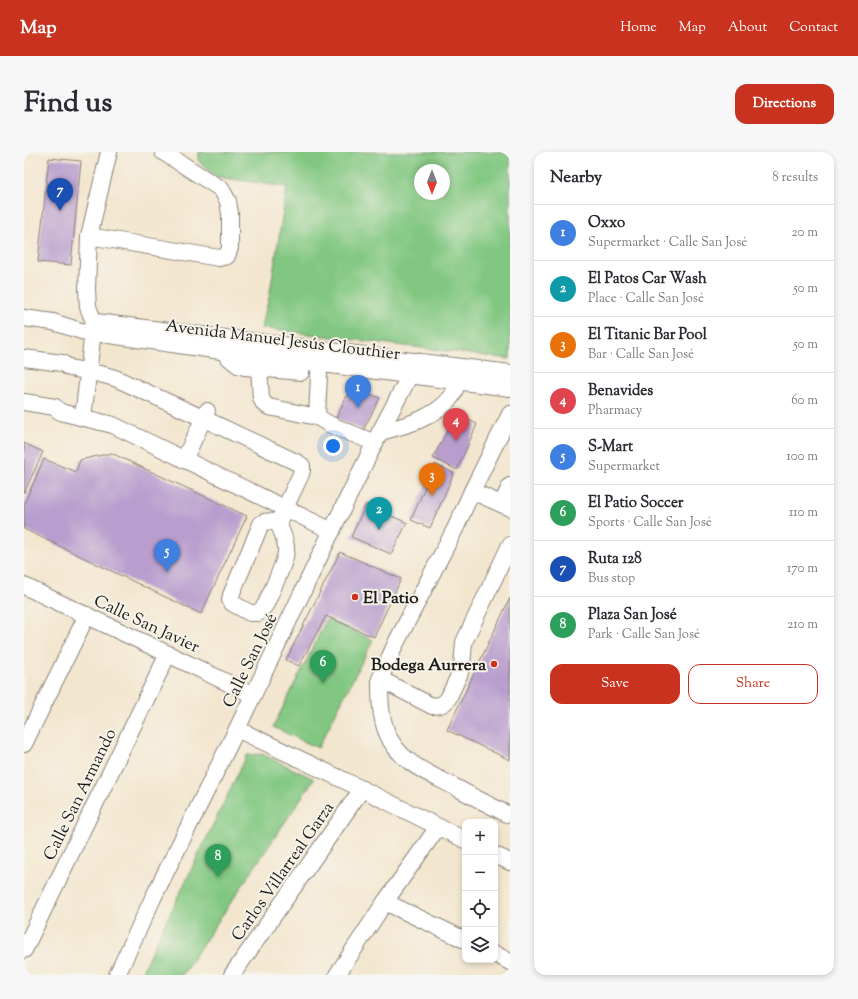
<!DOCTYPE html>
<html lang="en">
<head>
<meta charset="utf-8">
<style>
  body { margin:0; font-family:"Sorts Mill Goudy",serif; background:#f7f7f7; color:#2b2b33 }
  .controls { position:absolute; right:12px; bottom:12px; display:grid; overflow:hidden; border-radius:8px; box-shadow:0 2px 6px #0003 }
  .controls button { width:36px; height:36px; display:grid; place-items:center; padding:0; border:0; border-bottom:1px solid #e1e1e2; background:#fff; color:#2b2b33; font:20px sans-serif }
  .compass { position:absolute; left:390px; top:12px; width:36px; height:36px; border-radius:50%; background:#fff; box-shadow:0 2px 6px #0003; rotate:180deg }
  .you { position:absolute; left:309px; top:294px; width:14px; height:14px; margin:-10px; border:3px solid #fff; border-radius:50%; background:#1a73e8; box-shadow:0 0 0 6px #1a73e833 }
  .badge { display:grid; place-items:center; width:26px; height:26px; border-radius:50%; background:#c8321e; color:#fff; font-size:13px; font-weight:700 }
  .pin { position:absolute; translate:-50% -33px; filter:drop-shadow(0 1px 2px #0008) }
  .pin::after { content:''; position:absolute; top:21px; width:14px; height:12px; background:inherit; clip-path:polygon(0 0,100% 0,50% 100%) }
  .list { margin:0; padding:0; list-style:none }
  h2 { display:flex; justify-content:space-between; align-items:center; height:52px; margin:0; padding:0 16px; font-size:17px }
  h2 small { font-size:13px; font-weight:400; color:#7c7c81 }
  .list li { display:grid; grid-template-columns:26px 1fr auto; gap:12px; align-items:center; box-sizing:border-box; height:56px; padding:0 16px; border-top:1px solid #e1e1e2 }
  .list b { display:block; font-size:15px; white-space:nowrap }
  .list p { margin:0; font-size:13px; white-space:nowrap; color:#7c7c81 }
  .list em { font-size:13px; font-style:normal; color:#7c7c81 }
  .actions { display:flex; gap:8px; padding:12px 16px }
  .actions a { flex:1; padding:9px 0; border:1px solid #c8321e; border-radius:12px; text-align:center; font-size:14px; color:#c8321e }
  .actions .main { background:#c8321e; color:#fff }
  .icon { flex:none; width:22px; height:22px; fill:none; stroke:currentColor; stroke-width:2; stroke-linecap:round; stroke-linejoin:round }
  .map { position:relative; flex:none; width:486px; height:823px; overflow:hidden; border-radius:12px }
  header { display:flex; align-items:center; gap:24px; box-sizing:border-box; height:56px; padding:0 20px; background:#c8321e; color:#fff }
  header strong { font-size:19px }
  nav { display:flex; gap:22px; margin-inline-start:auto; font-size:14px }
  .intro { display:flex; align-items:center; justify-content:space-between; box-sizing:border-box; height:96px; padding:0 24px }
  h1 { margin:0; font-size:28px }
  .button { padding:10px 18px; border-radius:12px; background:#c8321e; color:#fff; font-size:14px; font-weight:700 }
  main { display:flex; gap:24px; padding:0 24px }
  aside { flex:1; background:#fff; border-radius:12px; box-shadow:0 2px 6px #0003 }
  .map>svg:first-child { display:block }
  .green { fill:#81c781; stroke:#4e724e; fill-rule:evenodd }
  .building { fill:#b89dce }
  .lines { fill:none; stroke-linecap:round; stroke-linejoin:round }
  .minor-casing { stroke:#888176; stroke-width:18 }
  .minor { stroke:#fff; stroke-width:16 }
  .poi-dot { fill:#c8321e; stroke:#f7f3e8; stroke-width:1.5 }
  .labels { text-anchor:middle; stroke-width:4; stroke-linejoin:round; paint-order:stroke }
  .street-label { font-size:17px; fill:#1c1c1c; stroke:#f7f3e8 }
  .poi-label { font-size:17px; font-weight:bold; fill:#1c1c1c; stroke:#f7f3e8; text-anchor:start }
</style>
</head>
<body>
<header>
<strong>Map</strong>
<nav><a>Home</a><a>Map</a><a>About</a><a>Contact</a></nav>
</header>
<div class="intro"><h1>Find us</h1><a class="button">Directions</a></div>
<main>
<div class="map">
<svg width="486" height="823" viewBox="0 0 486 823">
  <rect width="100%" height="100%" fill="#f7f3e8"/>
  <filter id="ink" filterUnits="userSpaceOnUse"><feTurbulence type="fractalNoise" baseFrequency=".025" numOctaves="2"/><feDisplacementMap in="SourceGraphic" scale="8" xChannelSelector="R" yChannelSelector="G"/><feConvolveMatrix kernelMatrix="1 2 1 2 8 2 1 2 1" color-interpolation-filters="sRGB"/></filter>
  <filter id="wash" filterUnits="userSpaceOnUse"><feTurbulence type="fractalNoise" baseFrequency=".012" numOctaves="4" result="noise"/><feDisplacementMap in="SourceGraphic" scale="16" xChannelSelector="R" yChannelSelector="G"/><feGaussianBlur stdDeviation="0.9" result="paint"/><feColorMatrix in="noise" values="0 0 0 0 0 0 0 0 0 0 0 0 0 0 0 0 0 1.4 0 .05"/><feComposite in="paint" operator="in"/></filter>
  <g filter="url(#wash)">
    <rect width="100%" height="100%" fill="#f3e6cf"/>
    <g class="green">
      <path d="M 175,0 L 486,0 L 486,207 L 237,176 L 245,146 L 263,35 L 193,25 L 175,10 ZM 396,18 L 420,18 L 420,42 L 396,42 Z"/>
      <path d="M 303,467 L 349,488 L 294,596 L 249,575 Z"/>
      <path d="M 238,602 L 290,627 L 158,823 L 116,823 L 223,603 Z"/>
    </g>
    <g id="blocks">
      <g class="building">
        <path d="M 25,6 L 57,9 L 47,113 L 14,110 Z"/>
        <path d="M 338,239 L 356,246 L 339,278 L 312,266 L 322,245 Z"/>
        <path d="M 432,262 L 453,272 L 433,318 L 409,306 Z"/>
        <path d="M 0,291 L 19,300 L 0,341 Z"/>
        <path d="M 87,301 L 223,364 L 177,462 L 0,377 L 0,352 L 20,307 L 52,320 L 56,308 Z"/>
        <path d="M 411,312 L 430,321 L 406,376 L 387,368 Z"/>
        <path d="M 342,352 L 383,371 L 367,402 L 327,385 Z"/>
        <path d="M 316,400 L 377,427 L 350,485 L 302,464 L 275,514 L 262,508 Z"/>
        <path d="M 486,446 L 486,608 L 423,578 Z"/>
      </g>
    </g>
  </g>
  <g filter="url(#ink)">
    <use href="#blocks" fill-opacity="0" stroke="#888176" stroke-width="1"/>
    <g class="lines">
      <g class="minor-casing">
        <g id="minor">
          <path d="M 65,84 L 195,106 L 203,104 L 206,96 L 206,62 L 204,49 L 197,37 L 139,0"/>
          <path d="M 0,166 L 29,170 L 57,179 L 204,200 L 486,236"/>
          <path d="M 72,170 L 486,221"/>
          <path d="M 205,196 L 204,205 L 214,213 L 221,215 L 277,220"/>
          <path d="M 0,206 L 38,211 L 46,216 L 76,222 L 91,226 L 172,263 L 274,311 L 278,314 L 278,318 L 277,322 L 254,371 C 257,378 261,386 262,395 C 264,407 247,439 242,452 L 238,457 L 234,461 L 226,461 L 208,451 L 206,448 L 207,443 L 237,372 C 241,368 248,370 254,371"/>
          <path d="M 235,216 L 237,246 L 240,252 L 245,255 L 293,265"/>
          <path d="M 295,222 L 293,265 L 307,273 L 351,291"/>
          <path d="M 0,250 L 31,255 L 35,259 L 40,261 L 89,273 L 308,379"/>
          <path d="M 486,262 L 448,339 L 486,356"/>
          <path d="M 59,266 L 70,170 L 64,155 L 63,137 L 65,84 L 85,0"/>
          <path d="M 356,280 C 381,274 412,266 428,244 C 431,239 432,234 434,229"/>
          <path d="M 160,308 L 183,259"/>
          <path d="M 448,339 L 432,375 L 372,491 L 356,527 L 408,554 L 416,553 L 420,551 L 424,547 L 435,523 L 438,514 L 440,490 L 486,393"/>
          <path d="M 478,352 L 486,334"/>
          <path d="M 0,434 L 144,502 L 229,543"/>
          <path d="M 356,527 C 356,545 356,564 363,581 C 374,610 406,622 431,635 C 448,644 465,653 483,662"/>
          <path d="M 213,577 L 338,637 L 441,688"/>
          <path d="M 0,592 L 63,463"/>
          <path d="M 471,703 L 486,710"/>
          <path d="M 361,750 L 441,788"/>
          <path d="M 0,798 L 144,502"/>
          <path d="M 471,802 L 486,810"/>
          <path d="M 93,823 L 129,746 L 213,577 L 312,370 L 356,280 L 386,223 L 392,209"/>
          <path d="M 208,823 L 338,637"/>
          <path d="M 313,823 L 361,750 L 414,675"/>
        </g>
      </g>
      <use href="#minor" class="minor"/>
    </g>
  </g>
  <g class="poi-dot">
    <circle cx="331" cy="445" r="4"/>
    <circle cx="470" cy="512" r="4"/>
  </g>
  <g class="labels">
    <g class="street-label">
      <text transform="translate(259 187) rotate(7)" y="6">Avenida Manuel Jesús Clouthier</text>
      <text transform="translate(123 471) rotate(25)" y="6">Calle San Javier</text>
      <text transform="translate(225 508) rotate(-64)" y="6">Calle San José</text>
      <text transform="translate(55 642) rotate(-64)" y="6">Calle San Armando</text>
      <text transform="translate(258 719) rotate(-55)" y="6">Carlos Villarreal Garza</text>
    </g>
    <g class="poi-label">
      <text x="339" y="451">El Patio</text>
      <text x="462" y="518" text-anchor="end">Bodega Aurrera</text>
    </g>
  </g>
</svg>
<div class="controls">
<button>+</button>
<button>−</button>
<button><svg class="icon" aria-label="locate" viewBox="0 0 24 24"><circle cx="12" cy="12" r="6"/><path d="M12 2v4M12 18v4M2 12h4M18 12h4"/></svg></button>
<button><svg class="icon" aria-label="layers" viewBox="0 0 24 24"><path d="M12 4l9 5-9 5-9-5zM3 14l9 5 9-5"/></svg></button>
</div>
<svg class="compass" viewBox="-18 -18 36 36"><path d="M0-13l5 13h-10z" fill="#e53935"/><path d="M0 13l5-13h-10z" fill="#7c7c81"/></svg>
<div class="you"></div>
<div class="pin badge" style="left:334px;top:256px;background:#3f7fe0">1</div>
<div class="pin badge" style="left:355px;top:378px;background:#0f9aa8">2</div>
<div class="pin badge" style="left:408px;top:344px;background:#e8710a">3</div>
<div class="pin badge" style="left:432px;top:289px;background:#e0444e">4</div>
<div class="pin badge" style="left:143px;top:420px;background:#3f7fe0">5</div>
<div class="pin badge" style="left:299px;top:531px;background:#2e9e5b">6</div>
<div class="pin badge" style="left:36px;top:59px;background:#1a4fb4">7</div>
<div class="pin badge" style="left:194px;top:725px;background:#2e9e5b">8</div>
</div>
<aside>
<h2>Nearby<small>8 results</small></h2>
<ul class="list">
<li><span class="badge" style="background:#3f7fe0">1</span><div><b>Oxxo</b><p>Supermarket · Calle San José</p></div><em>20 m</em></li>
<li><span class="badge" style="background:#0f9aa8">2</span><div><b>El Patos Car Wash</b><p>Place · Calle San José</p></div><em>50 m</em></li>
<li><span class="badge" style="background:#e8710a">3</span><div><b>El Titanic Bar Pool</b><p>Bar · Calle San José</p></div><em>50 m</em></li>
<li><span class="badge" style="background:#e0444e">4</span><div><b>Benavides</b><p>Pharmacy</p></div><em>60 m</em></li>
<li><span class="badge" style="background:#3f7fe0">5</span><div><b>S-Mart</b><p>Supermarket</p></div><em>100 m</em></li>
<li><span class="badge" style="background:#2e9e5b">6</span><div><b>El Patio Soccer</b><p>Sports · Calle San José</p></div><em>110 m</em></li>
<li><span class="badge" style="background:#1a4fb4">7</span><div><b>Ruta 128</b><p>Bus stop</p></div><em>170 m</em></li>
<li><span class="badge" style="background:#2e9e5b">8</span><div><b>Plaza San José</b><p>Park · Calle San José</p></div><em>210 m</em></li>
</ul>
<div class="actions"><a class="main">Save</a><a>Share</a></div>
</aside>
</main>
</body>
</html>
